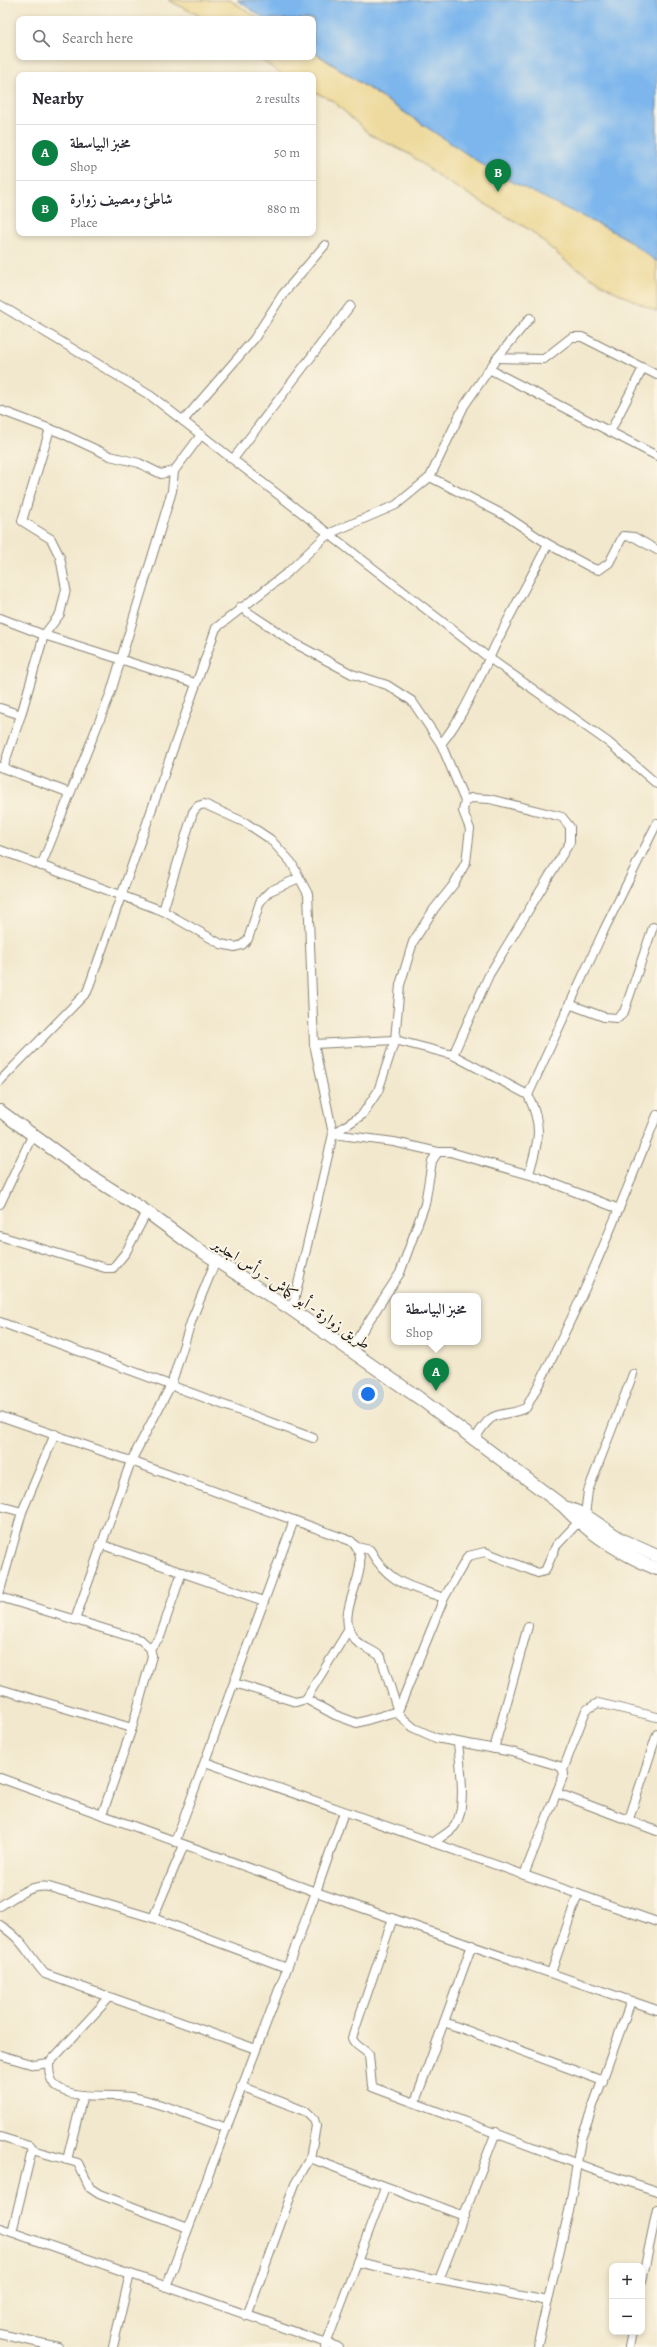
<!DOCTYPE html>
<html lang="en">
<head>
<meta charset="utf-8">
<style>
  body { margin:0; font-family:Alegreya,Amiri,serif; background:#f7f7f7; color:#2b2b33 }
  .controls { position:absolute; right:12px; bottom:12px; display:grid; overflow:hidden; border-radius:8px; box-shadow:0 2px 6px #0003 }
  .controls button { width:36px; height:36px; display:grid; place-items:center; padding:0; border:0; border-bottom:1px solid #e1e1e2; background:#fff; color:#2b2b33; font:20px sans-serif }
  .you { position:absolute; left:368px; top:1394px; width:14px; height:14px; margin:-10px; border:3px solid #fff; border-radius:50%; background:#1a73e8; box-shadow:0 0 0 6px #1a73e833 }
  .badge { display:grid; place-items:center; width:26px; height:26px; border-radius:50%; background:#0b8043; color:#fff; font-size:13px; font-weight:700 }
  .pin { position:absolute; translate:-50% -33px; filter:drop-shadow(0 1px 2px #0008) }
  .pin::after { content:''; position:absolute; top:21px; width:14px; height:12px; background:inherit; clip-path:polygon(0 0,100% 0,50% 100%) }
  .popup { position:absolute; left:391px; top:1293px; width:90px; height:52px; box-sizing:border-box; display:grid; place-content:center; border-radius:8px; background:#fff; filter:drop-shadow(0 1px 3px #0005); font-size:13px; white-space:nowrap; color:#7c7c81 }
  .popup b { font-size:15px; color:#2b2b33 }
  .popup::after { content:''; position:absolute; left:50%; top:100%; margin-left:-8px; border:8px solid transparent; border-top-color:#fff }
  .list { margin:0; padding:0; list-style:none }
  h2 { display:flex; justify-content:space-between; align-items:center; height:52px; margin:0; padding:0 16px; font-size:17px }
  h2 small { font-size:13px; font-weight:400; color:#7c7c81 }
  .list li { display:grid; grid-template-columns:26px 1fr auto; gap:12px; align-items:center; box-sizing:border-box; height:56px; padding:0 16px; border-top:1px solid #e1e1e2 }
  .list b { display:block; font-size:15px; white-space:nowrap }
  .list p { margin:0; font-size:13px; white-space:nowrap; color:#7c7c81 }
  .list em { font-size:13px; font-style:normal; color:#7c7c81 }
  .icon { flex:none; width:22px; height:22px; fill:none; stroke:currentColor; stroke-width:2; stroke-linecap:round; stroke-linejoin:round }
  .map { position:relative; flex:none; width:657px; height:2347px; overflow:hidden }
  .search { position:absolute; background:#fff; box-shadow:0 2px 6px #0003; left:16px; top:16px; width:300px; height:44px; display:flex; align-items:center; gap:10px; box-sizing:border-box; padding:0 14px; border-radius:8px; color:#7c7c81; font-size:15px }
  .panel { position:absolute; background:#fff; box-shadow:0 2px 6px #0003; left:16px; top:72px; width:300px; height:164px; border-radius:8px }
  .map>svg:first-child { display:block }
  .sand { fill:#eeda9e; stroke:#857b5d }
  .water { fill:#7bb6ed; stroke:#4c6984 }
  .lines { fill:none; stroke-linecap:round; stroke-linejoin:round }
  .street-casing { stroke:#878274; stroke-width:10 }
  .primary-casing { stroke:#878274; stroke-width:14 }
  .street { stroke:#fff; stroke-width:8 }
  .primary { stroke:#fff; stroke-width:12 }
  .labels { text-anchor:middle; stroke-width:4; stroke-linejoin:round; paint-order:stroke }
  .street-label { font-size:16px; fill:#1c1c1c; stroke:#fcf5e5 }
</style>
</head>
<body>
<div class="map">
<svg width="657" height="2347" viewBox="0 0 657 2347">
  <rect width="100%" height="100%" fill="#fcf5e5"/>
  <filter id="ink" filterUnits="userSpaceOnUse"><feTurbulence type="fractalNoise" baseFrequency=".025" numOctaves="2"/><feDisplacementMap in="SourceGraphic" scale="8" xChannelSelector="R" yChannelSelector="G"/><feConvolveMatrix kernelMatrix="1 2 1 2 8 2 1 2 1" color-interpolation-filters="sRGB"/></filter>
  <filter id="wash" filterUnits="userSpaceOnUse"><feTurbulence type="fractalNoise" baseFrequency=".012" numOctaves="4" result="noise"/><feDisplacementMap in="SourceGraphic" scale="16" xChannelSelector="R" yChannelSelector="G"/><feGaussianBlur stdDeviation="0.9" result="paint"/><feColorMatrix in="noise" values="0 0 0 0 0 0 0 0 0 0 0 0 0 0 0 0 0 1.4 0 .05"/><feComposite in="paint" operator="in"/></filter>
  <g filter="url(#wash)">
    <rect width="100%" height="100%" fill="#f2e8cd"/>
    <g class="sand">
      <path d="M 168,0 L 230,0 L 259,19 L 206,19 Z"/>
      <path d="M 313,52 L 496,173 L 620,235 L 657,260 L 657,312 L 612,290 L 568,263 L 530,230 L 444,180 L 409,154 L 369,134 L 333,101 L 313,91 L 313,75 L 283,75 L 257,57 L 313,57 Z"/>
    </g>
    <path class="water" d="M 237,0 L 657,0 L 657,262 L 624,237 L 498,175 L 313,51 L 313,19 L 265,19 Z"/>
  </g>
  <g filter="url(#ink)">
    <g class="lines">
      <g class="street-casing">
        <g id="street">
          <path d="M 0,305 L 151,396 L 489,658 L 608,742 L 657,784"/>
          <path d="M 497,358 L 544,359 L 572,337 L 582,337 L 657,375"/>
          <path d="M 489,369 L 657,456"/>
          <path d="M 0,410 L 61,433 L 110,456 L 139,463 L 161,474 L 174,471 L 201,435"/>
          <path d="M 183,421 L 254,339 L 283,294 L 325,245"/>
          <path d="M 610,432 L 643,368"/>
          <path d="M 234,458 L 350,306"/>
          <path d="M 430,477 L 506,516 L 548,544 L 592,568 L 599,570 L 609,563 L 623,536 L 634,537 L 657,550"/>
          <path d="M 240,607 L 296,644 L 352,674 L 387,685 L 412,701 L 441,744 L 465,801 L 463,811 L 470,829 L 466,862 L 454,884 L 434,909 L 413,942 L 400,985 L 395,1040 L 378,1091 L 362,1115 L 333,1134 L 394,1142 L 438,1152 L 450,1152 L 537,1177 L 619,1209"/>
          <path d="M 0,618 L 44,635 L 195,683"/>
          <path d="M 0,708 L 21,715 L 44,635 L 60,614 L 66,589 L 60,557 L 51,539 L 22,521 L 50,429"/>
          <path d="M 441,744 C 462,718 474,689 489,659 C 506,620 529,582 548,544"/>
          <path d="M 0,767 L 70,793"/>
          <path d="M 3,768 L 21,715"/>
          <path d="M 0,850 L 163,911 L 221,944 L 235,947 L 242,945 L 248,939 L 260,902 L 265,896 L 270,891 L 299,878"/>
          <path d="M 41,866 L 111,692 L 172,491 L 174,471"/>
          <path d="M 163,911 L 193,812 L 198,806 L 204,804 L 246,823 L 270,839 L 291,862 L 308,894 L 314,1044 L 333,1134 L 292,1310"/>
          <path d="M 569,1004 L 604,1017 L 617,1018 L 624,1012 L 653,927"/>
          <path d="M 314,1044 L 395,1040 L 453,1055 L 528,1095 L 604,930 L 657,823"/>
          <path d="M 453,1055 L 489,975 L 570,842 L 570,827 L 562,817 L 490,799 L 471,798 L 465,801"/>
          <path d="M 0,1081 L 87,992 L 216,628 L 287,573 L 328,534 L 396,505 L 430,477 L 464,406 L 497,358 L 530,318"/>
          <path d="M 528,1095 C 544,1129 538,1140 529,1174"/>
          <path d="M 0,1204 L 33,1134"/>
          <path d="M 0,1236 L 105,1268 L 113,1268 L 126,1252 L 147,1212"/>
          <path d="M 0,1322 L 313,1438"/>
          <path d="M 350,1350 L 400,1273 L 425,1204 L 432,1161 L 438,1152"/>
          <path d="M 0,1416 L 131,1461 L 351,1541 C 380,1567 329,1611 355,1640 C 363,1648 374,1650 381,1657 L 399,1715 L 414,1728 L 436,1738 L 512,1752 L 559,1766 L 563,1770 L 564,1774 L 524,1875"/>
          <path d="M 475,1439 C 495,1405 498,1420 526,1408 C 578,1314 617,1214 657,1115"/>
          <path d="M 0,1506 L 22,1512 L 55,1434"/>
          <path d="M 100,1544 L 264,1601"/>
          <path d="M 357,1547 L 370,1550 C 389,1584 409,1586 444,1598"/>
          <path d="M 0,1591 L 22,1512"/>
          <path d="M 0,1597 L 141,1640 L 150,1648 L 152,1656 L 132,1728"/>
          <path d="M 75,1620 L 131,1461 L 171,1385 L 192,1319 L 216,1260"/>
          <path d="M 150,1648 L 160,1637 L 182,1572"/>
          <path d="M 234,1683 L 296,1702 L 306,1699 L 349,1629"/>
          <path d="M 0,1689 L 132,1728 L 102,1815"/>
          <path d="M 306,1699 L 335,1715 L 357,1723 L 398,1711"/>
          <path d="M 398,1711 L 444,1598 L 468,1556 L 485,1552 L 538,1573 L 545,1571 L 556,1546 L 585,1515 L 588,1491 L 633,1374"/>
          <path d="M 494,1749 L 528,1626"/>
          <path d="M 205,1762 L 657,1922"/>
          <path d="M 563,1770 L 586,1710 L 598,1703 L 657,1717"/>
          <path d="M 0,1778 L 316,1892 L 657,2010"/>
          <path d="M 557,1793 L 657,1831"/>
          <path d="M 629,1819 L 657,1734"/>
          <path d="M 175,1842 L 294,1520"/>
          <path d="M 433,1843 C 439,1838 447,1834 453,1828 C 468,1812 460,1764 458,1743"/>
          <path d="M 0,1906 C 15,1897 31,1884 49,1887 L 153,1918 L 287,1968"/>
          <path d="M 153,1918 L 184,1845"/>
          <path d="M 393,1918 L 352,2038 C 355,2047 364,2048 369,2055 L 372,2087 L 602,2173 L 657,2191"/>
          <path d="M 0,1925 C 25,1941 27,1954 45,1974 L 256,2049"/>
          <path d="M 551,1973 L 578,1894"/>
          <path d="M 444,2022 L 603,2081"/>
          <path d="M 0,2055 L 34,2065 L 49,2063 L 109,1998"/>
          <path d="M 49,2063 C 49,2074 50,2083 60,2089 C 79,2100 114,2093 136,2098 C 167,2105 197,2118 227,2128"/>
          <path d="M 241,2086 L 307,2112 L 314,2119 L 316,2126 L 310,2158 L 295,2184 L 247,2316"/>
          <path d="M 415,2102 L 472,1945"/>
          <path d="M 0,2137 L 29,2146 L 32,2150 L 78,2163 L 90,2188 L 99,2194 L 188,2228"/>
          <path d="M 310,2158 L 464,2216"/>
          <path d="M 67,2160 L 83,2095"/>
          <path d="M 0,2228 L 338,2347"/>
          <path d="M 12,2232 L 32,2150"/>
          <path d="M 357,2262 L 439,2280 L 548,2301"/>
          <path d="M 439,2280 L 496,2132"/>
          <path d="M 642,2281 L 657,2209"/>
          <path d="M 166,2287 L 316,1892 L 344,1812"/>
          <path d="M 0,2334 L 58,2347"/>
          <path d="M 113,2347 L 130,2274"/>
          <path d="M 325,2347 L 385,2188"/>
          <path d="M 537,2347 L 569,2211 L 581,2139 L 631,2001"/>
          <path d="M 629,2347 L 632,2332"/>
        </g>
      </g>
      <g class="primary-casing">
        <g id="primary">
          <path d="M 0,1111 L 84,1172 L 147,1212 L 189,1243 L 292,1310 L 419,1398 L 563,1506 C 590,1535 621,1554 657,1569"/>
          <path d="M 568,1508 L 585,1515 L 622,1540 L 657,1556"/>
        </g>
      </g>
      <use href="#street" class="street"/>
      <use href="#primary" class="primary"/>
    </g>
  </g>
  <g class="labels">
    <g class="street-label">
      <text transform="translate(292 1293) rotate(34)" y="6">طريق زوارة - أبو كماش - رأس اجدير</text>
    </g>
  </g>
</svg>
<div class="controls">
<button>+</button>
<button>−</button>
</div>
<div class="you"></div>
<div class="pin badge" style="left:436px;top:1391px">A</div>
<div class="popup"><b>مخبز البياسطة</b>Shop</div>
<div class="pin badge" style="left:498px;top:192px">B</div>
<div class="search"><svg class="icon" aria-label="search" viewBox="0 0 24 24"><circle cx="10" cy="10" r="6"/><path d="M15 15l6 6"/></svg>Search here</div>
<section class="panel">
<h2>Nearby<small>2 results</small></h2>
<ul class="list">
<li><span class="badge">A</span><div><b>مخبز البياسطة</b><p>Shop</p></div><em>50 m</em></li>
<li><span class="badge">B</span><div><b>شاطئ ومصيف زوارة</b><p>Place</p></div><em>880 m</em></li>
</ul>
</section>
</div>
</body>
</html>
